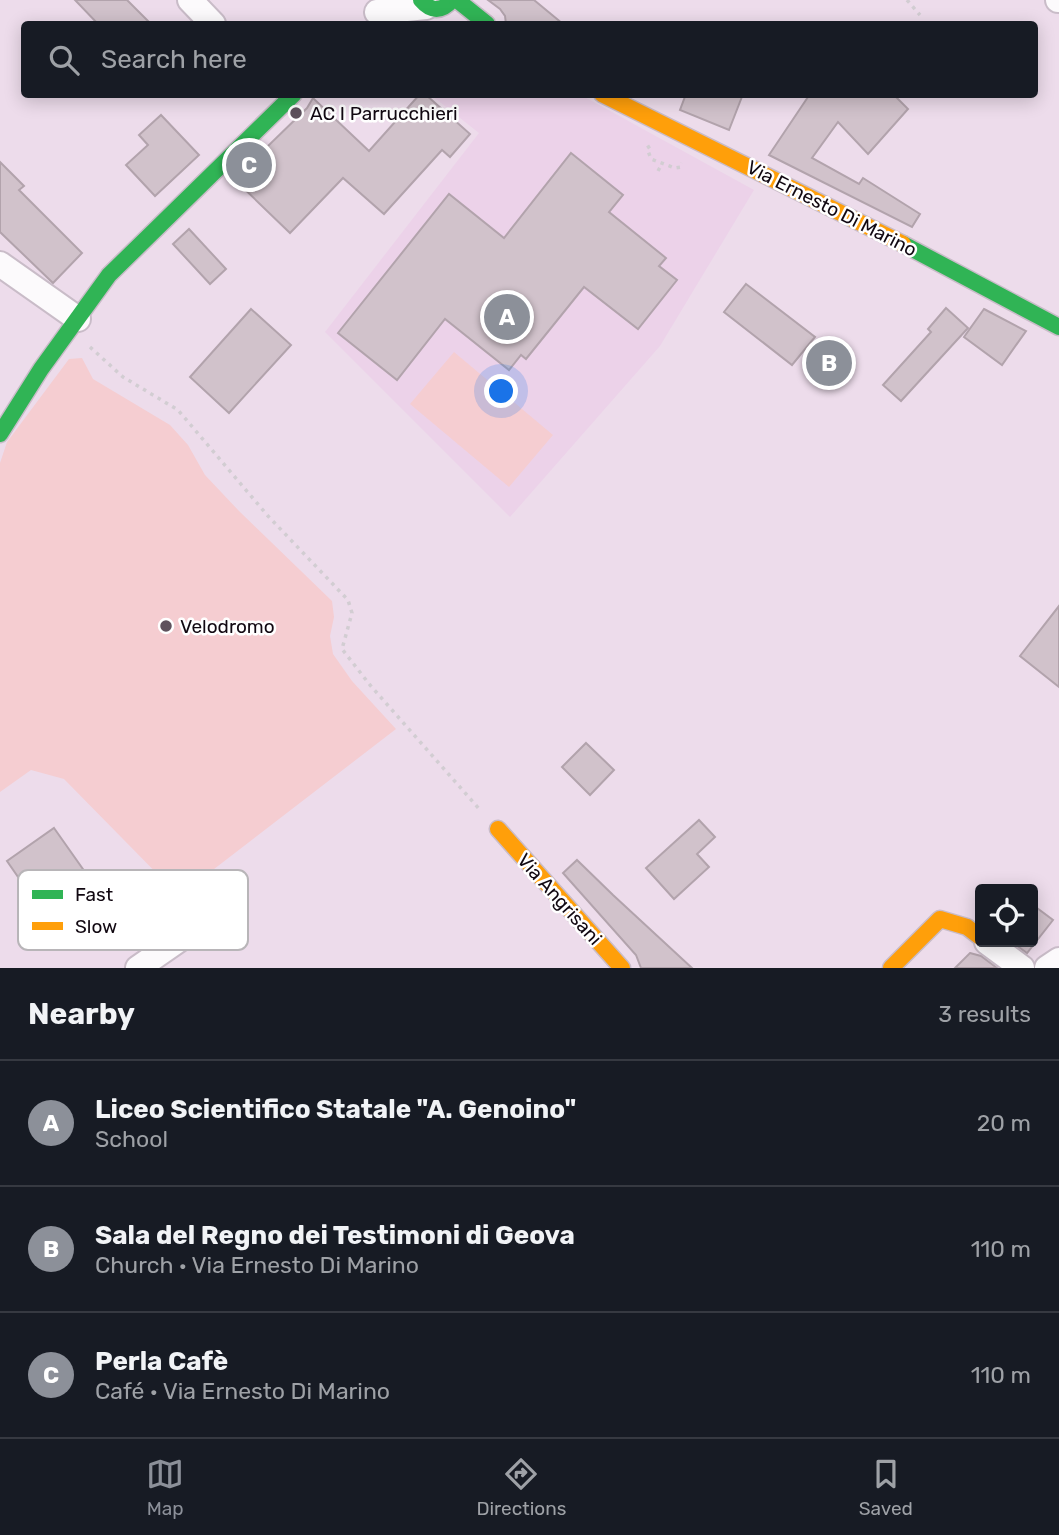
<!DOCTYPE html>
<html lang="en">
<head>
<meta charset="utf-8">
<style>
  body { margin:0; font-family:Rubik,sans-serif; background:#20242c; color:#f1f3f6 }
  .controls { position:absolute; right:21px; bottom:21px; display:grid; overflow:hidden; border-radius:7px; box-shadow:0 4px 18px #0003 }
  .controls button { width:63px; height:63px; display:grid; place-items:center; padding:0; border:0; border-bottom:2px solid #363941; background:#171b24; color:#f1f3f6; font:35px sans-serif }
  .you { position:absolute; left:502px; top:392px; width:24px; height:24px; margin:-18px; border:5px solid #fff; border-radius:50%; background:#1a73e8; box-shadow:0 0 0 10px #1a73e833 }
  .badge { display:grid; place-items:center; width:46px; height:46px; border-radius:50%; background:#8c9099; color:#fff; font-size:23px; font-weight:700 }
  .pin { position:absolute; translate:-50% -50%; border:4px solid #fff; box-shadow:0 2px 7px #0006 }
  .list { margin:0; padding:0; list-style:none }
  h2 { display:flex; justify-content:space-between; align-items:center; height:91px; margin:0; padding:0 28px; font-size:30px }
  h2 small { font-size:23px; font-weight:400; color:#9ea1a6 }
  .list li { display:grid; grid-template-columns:46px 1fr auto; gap:21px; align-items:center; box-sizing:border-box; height:126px; padding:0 28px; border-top:2px solid #363941 }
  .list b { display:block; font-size:26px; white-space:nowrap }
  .list p { margin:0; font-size:23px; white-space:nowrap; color:#9ea1a6 }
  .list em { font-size:23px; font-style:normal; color:#9ea1a6 }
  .icon { flex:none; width:38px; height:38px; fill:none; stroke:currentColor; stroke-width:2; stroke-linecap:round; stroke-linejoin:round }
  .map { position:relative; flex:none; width:1059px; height:968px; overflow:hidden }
  .search { position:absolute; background:#171b24; box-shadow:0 4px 18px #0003; left:21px; right:21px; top:21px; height:77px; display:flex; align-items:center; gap:18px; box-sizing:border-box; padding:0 24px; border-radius:7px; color:#9ea1a6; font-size:26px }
  .sheet { height:469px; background:#171b24 }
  nav { display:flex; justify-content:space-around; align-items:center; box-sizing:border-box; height:98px; border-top:2px solid #363941; background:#171b24; font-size:19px; color:#9ea1a6 }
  nav a { display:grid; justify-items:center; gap:4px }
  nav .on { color:#8c9099 }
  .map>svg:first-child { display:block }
  .built { fill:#ecd2e9 }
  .garden { fill:#f5cdd1 }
  .building { fill:#d1c2cb; stroke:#b2a3ac; stroke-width:2 }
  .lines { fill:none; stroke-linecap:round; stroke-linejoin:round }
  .street-casing { stroke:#c9bcc8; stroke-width:28 }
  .fast-casing { stroke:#c9bcc8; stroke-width:19 }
  .slow-casing { stroke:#c9bcc8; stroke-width:19 }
  .path { stroke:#d2cdd2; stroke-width:3.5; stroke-dasharray:3.5 5; stroke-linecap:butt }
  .street { stroke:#fcfafc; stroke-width:24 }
  .fast { stroke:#30b455; stroke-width:16 }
  .slow { stroke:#ff9f0a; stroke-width:16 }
  .poi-dot { fill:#5e525d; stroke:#fff; stroke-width:2.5 }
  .labels { text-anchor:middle; stroke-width:5; stroke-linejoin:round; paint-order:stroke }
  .poi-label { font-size:19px; fill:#110811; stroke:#fff; text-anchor:start }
  .street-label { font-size:19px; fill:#110811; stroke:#fff }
  .key { fill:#fff; stroke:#b8b5b8; stroke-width:2 }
  .key-label { font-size:19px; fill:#110811 }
</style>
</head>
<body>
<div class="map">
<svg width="1059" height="968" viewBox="0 0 1059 968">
  <rect width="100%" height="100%" fill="#eddceb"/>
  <path class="built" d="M 431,95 L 581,95 L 754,190 L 660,346 L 510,517 L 325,332 L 479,133 Z"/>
  <g class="garden">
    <path d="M 454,352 L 553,435 L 509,487 L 410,404 Z"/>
    <path d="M 82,358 L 93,379 L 170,425 L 188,445 L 205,475 L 239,511 L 332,601 L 334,617 L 330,636 L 333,654 L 352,681 L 396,729 L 179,896 L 64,779 L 31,770 L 0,792 L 0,463 L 7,442 L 69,359 Z"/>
  </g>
  <g class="building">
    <path d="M 75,0 L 127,0 L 151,24 L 98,24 Z"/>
    <path d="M 488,0 L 534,0 L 563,24 L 506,24 L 505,16 L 500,9 Z"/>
    <path d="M 420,94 L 425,94 L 470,134 L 450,157 L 442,150 L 384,214 L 343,178 L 290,233 L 234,179 L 307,108 L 313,98 L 369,151 Z"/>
    <path d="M 686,94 L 743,94 L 729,130 L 680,110 Z"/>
    <path d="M 810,94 L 893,94 L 908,109 L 868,154 L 838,122 L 812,158 L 859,184 L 863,178 L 920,214 L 912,227 L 769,155 Z"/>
    <path d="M 161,115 L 199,155 L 155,196 L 126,165 L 148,145 L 139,135 Z"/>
    <path d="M 571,153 L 623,195 L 609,212 L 666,258 L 659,266 L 677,280 L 638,329 L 584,287 L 526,359 L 521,355 L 509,370 L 445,319 L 397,380 L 338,333 L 449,194 L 504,238 Z"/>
    <path d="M 0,162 L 24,186 L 19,190 L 82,253 L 53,283 L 0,232 Z"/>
    <path d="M 189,229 L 226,269 L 210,284 L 173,244 Z"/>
    <path d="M 746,284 L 815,337 L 792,365 L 724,312 Z"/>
    <path d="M 946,308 L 968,328 L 901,401 L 883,385 L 931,332 L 928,329 Z"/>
    <path d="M 251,309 L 291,345 L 229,413 L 190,377 Z"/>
    <path d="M 984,309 L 1026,331 L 1002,365 L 964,337 Z"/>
    <path d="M 1059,606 L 1059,687 L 1020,656 Z"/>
    <path d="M 586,743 L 614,770 L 590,795 L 562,767 Z"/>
    <path d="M 699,820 L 715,837 L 697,854 L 709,867 L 674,899 L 646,868 Z"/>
    <path d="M 54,828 L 85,872 L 75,879 L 96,908 L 71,926 L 45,892 L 34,900 L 7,861 Z"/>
    <path d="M 577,860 L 613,895 L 692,968 L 641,968 L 636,955 L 563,873 Z"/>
    <path d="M 1033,905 L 1053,920 L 1027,953 L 1012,942 L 1033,942 Z"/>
    <path d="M 970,953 L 981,956 L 997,968 L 955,968 Z"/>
  </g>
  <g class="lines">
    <g class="street-casing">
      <g id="street">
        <path d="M 190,0 L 213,24"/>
        <path d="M 1058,0 L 1059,0"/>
        <path d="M 377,12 L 426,7"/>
        <path d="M 0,264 L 78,319"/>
        <path d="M 987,942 L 1022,968"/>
        <path d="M 138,968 L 180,939"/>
        <path d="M 1047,968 L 1059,960"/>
      </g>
    </g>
    <g class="fast-casing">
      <g id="fast">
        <path d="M 421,0 C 431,12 442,12 452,0"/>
        <path d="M 457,0 L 487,24"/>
        <path d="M 903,244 L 1059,327"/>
        <path d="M 0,434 L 41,369 L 109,275 L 294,94"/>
      </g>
    </g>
    <g class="slow-casing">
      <g id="slow">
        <path d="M 602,94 L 903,244"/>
        <path d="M 498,829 L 622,968"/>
        <path d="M 891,968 L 940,919 L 967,927 L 980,937"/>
      </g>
    </g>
    <g class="path">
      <path d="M 907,0 L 920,15"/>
      <path d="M 650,146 L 647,148 L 651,159 L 675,168 L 681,167 L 682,163"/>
      <path d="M 658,171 L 662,164"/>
      <path d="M 90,347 L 123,377 L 178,410 L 268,516 L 348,600 L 352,613 L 342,649 L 370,685 L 481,811"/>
    </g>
    <use href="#street" class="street"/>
    <use href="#fast" class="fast"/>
    <use href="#slow" class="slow"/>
  </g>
  <g class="poi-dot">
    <circle cx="296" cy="113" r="7"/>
    <circle cx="166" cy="626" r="7"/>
  </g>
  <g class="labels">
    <g class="poi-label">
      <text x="310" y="120">AC I Parrucchieri</text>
      <text x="180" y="633">Velodromo</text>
    </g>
    <g class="street-label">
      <text transform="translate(832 208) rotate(27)" y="7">Via Ernesto Di Marino</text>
      <text transform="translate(560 899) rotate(48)" y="7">Via Angrisani</text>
    </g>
  </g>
  <rect x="18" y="870" width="230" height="80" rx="10" class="key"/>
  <rect x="32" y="890" width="31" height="9" fill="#30b455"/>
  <rect x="32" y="922" width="31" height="8" fill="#ff9f0a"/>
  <g class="key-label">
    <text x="75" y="901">Fast</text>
    <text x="75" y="933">Slow</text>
  </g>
</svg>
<div class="controls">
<button><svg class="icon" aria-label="locate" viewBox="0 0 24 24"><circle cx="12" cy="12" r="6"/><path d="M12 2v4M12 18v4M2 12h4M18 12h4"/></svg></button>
</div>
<div class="you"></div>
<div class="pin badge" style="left:507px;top:317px">A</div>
<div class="pin badge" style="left:829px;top:363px">B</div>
<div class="pin badge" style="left:249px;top:165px">C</div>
<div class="search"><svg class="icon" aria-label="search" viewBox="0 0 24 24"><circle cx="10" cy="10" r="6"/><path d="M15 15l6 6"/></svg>Search here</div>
</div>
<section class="sheet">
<h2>Nearby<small>3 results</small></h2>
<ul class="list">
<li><span class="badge">A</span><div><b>Liceo Scientifico Statale &quot;A. Genoino&quot;</b><p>School</p></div><em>20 m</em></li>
<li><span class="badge">B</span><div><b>Sala del Regno dei Testimoni di Geova</b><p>Church · Via Ernesto Di Marino</p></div><em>110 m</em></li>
<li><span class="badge">C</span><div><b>Perla Cafè</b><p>Café · Via Ernesto Di Marino</p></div><em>110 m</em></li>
</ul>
</section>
<nav>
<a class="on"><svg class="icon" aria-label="map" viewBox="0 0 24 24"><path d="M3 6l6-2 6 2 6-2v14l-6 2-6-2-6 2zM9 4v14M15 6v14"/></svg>Map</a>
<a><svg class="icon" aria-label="directions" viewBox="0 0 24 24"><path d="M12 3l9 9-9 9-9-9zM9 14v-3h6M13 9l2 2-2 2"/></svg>Directions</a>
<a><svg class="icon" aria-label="saved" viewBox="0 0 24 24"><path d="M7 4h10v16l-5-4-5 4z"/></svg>Saved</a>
</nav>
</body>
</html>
